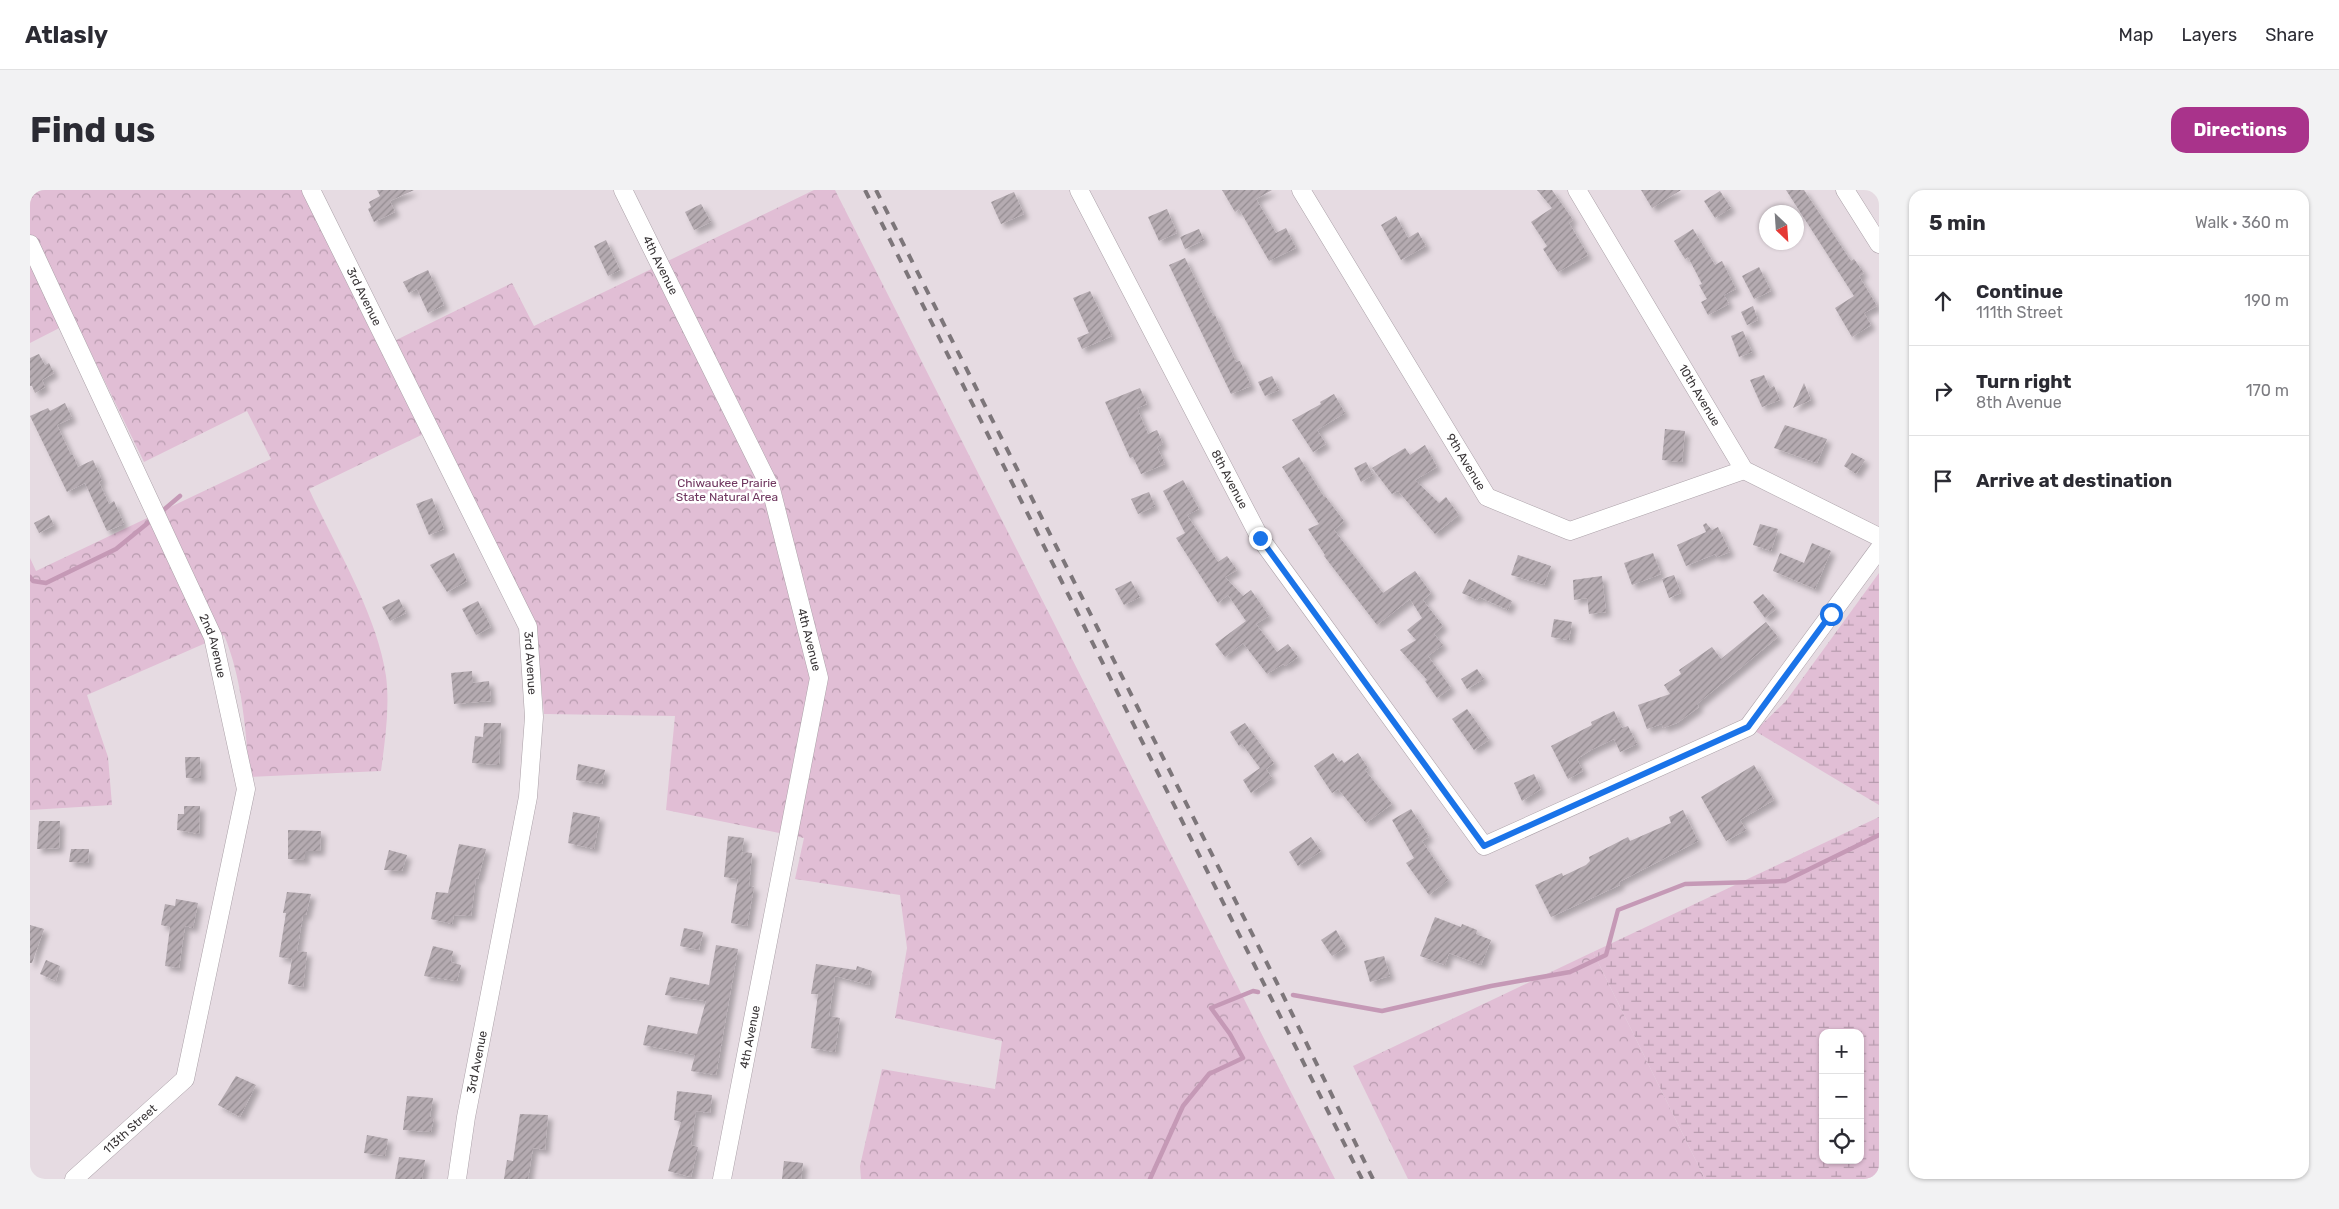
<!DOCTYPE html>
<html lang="en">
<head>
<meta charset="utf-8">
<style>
  body { margin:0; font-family:Rubik,sans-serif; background:#f2f2f3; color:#2b2b33 }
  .controls { position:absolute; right:15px; bottom:15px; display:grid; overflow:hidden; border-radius:10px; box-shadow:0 1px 4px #0004 }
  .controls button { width:45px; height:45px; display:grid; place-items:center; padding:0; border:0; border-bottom:1px solid #e1e1e2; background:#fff; color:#2b2b33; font:25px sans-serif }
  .compass { position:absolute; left:1729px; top:15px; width:45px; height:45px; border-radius:50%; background:#fff; box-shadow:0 1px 4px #0004; rotate:155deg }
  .stop { position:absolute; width:15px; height:15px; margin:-11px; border:4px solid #1a73e8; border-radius:50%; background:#fff }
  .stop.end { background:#1a73e8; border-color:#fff; box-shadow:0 1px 5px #0008 }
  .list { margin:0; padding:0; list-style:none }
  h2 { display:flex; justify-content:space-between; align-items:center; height:65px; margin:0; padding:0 20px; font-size:21px }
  h2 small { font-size:16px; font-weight:400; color:#7c7c81 }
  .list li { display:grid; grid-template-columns:32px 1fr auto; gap:15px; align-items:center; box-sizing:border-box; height:90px; padding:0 20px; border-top:1px solid #e1e1e2 }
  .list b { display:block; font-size:19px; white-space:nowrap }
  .list p { margin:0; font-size:16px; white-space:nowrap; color:#7c7c81 }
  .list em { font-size:16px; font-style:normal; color:#7c7c81 }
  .icon { flex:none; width:28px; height:28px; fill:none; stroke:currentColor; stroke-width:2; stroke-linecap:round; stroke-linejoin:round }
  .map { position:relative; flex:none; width:1849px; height:989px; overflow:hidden; border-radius:15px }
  header { display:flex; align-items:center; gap:30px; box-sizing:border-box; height:70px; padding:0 25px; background:#fff; border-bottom:1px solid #e1e1e2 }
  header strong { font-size:24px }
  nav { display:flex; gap:28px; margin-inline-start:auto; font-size:18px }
  .intro { display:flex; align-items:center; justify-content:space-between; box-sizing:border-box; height:120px; padding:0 30px }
  h1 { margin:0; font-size:35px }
  .button { padding:12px 22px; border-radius:15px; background:#a9338b; color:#fff; font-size:18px; font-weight:700 }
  main { display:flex; gap:30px; padding:0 30px }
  aside { flex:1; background:#fff; border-radius:15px; box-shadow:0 1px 4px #0004 }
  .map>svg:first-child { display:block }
  .forest { fill:url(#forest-crowns) }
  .wetland { fill:url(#wetland-marsh); fill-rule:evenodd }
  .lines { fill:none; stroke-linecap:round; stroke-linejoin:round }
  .stream { stroke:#c599b6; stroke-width:4.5 }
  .building { fill:url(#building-hatch); filter:url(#shadow) }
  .street-casing { stroke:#aba1a8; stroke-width:19 }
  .street { stroke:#fff; stroke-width:18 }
  .rail { stroke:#7d767a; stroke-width:4; stroke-dasharray:9 9; stroke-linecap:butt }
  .route { stroke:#1a73e8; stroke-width:6 }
  .labels { text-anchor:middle; stroke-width:5; stroke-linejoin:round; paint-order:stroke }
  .street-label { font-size:12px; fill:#393537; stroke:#fff }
  .park-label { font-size:12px; fill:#6f375f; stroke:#fff }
</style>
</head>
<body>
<header>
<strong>Atlasly</strong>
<nav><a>Map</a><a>Layers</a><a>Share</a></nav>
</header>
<div class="intro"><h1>Find us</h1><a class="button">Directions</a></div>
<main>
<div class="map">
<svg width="1849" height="989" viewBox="0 0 1849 989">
  <defs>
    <pattern id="forest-crowns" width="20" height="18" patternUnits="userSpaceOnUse" patternTransform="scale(1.25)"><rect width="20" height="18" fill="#e1bed5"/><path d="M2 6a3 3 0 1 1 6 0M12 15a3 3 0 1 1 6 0" fill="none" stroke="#b79bae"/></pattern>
    <pattern id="wetland-marsh" width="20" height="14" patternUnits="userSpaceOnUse" patternTransform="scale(1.25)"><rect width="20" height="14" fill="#e1bed5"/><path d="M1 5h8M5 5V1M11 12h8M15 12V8" fill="none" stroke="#b79bae"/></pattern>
    <pattern id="building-hatch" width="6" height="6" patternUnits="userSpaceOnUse" patternTransform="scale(1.25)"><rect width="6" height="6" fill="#b5abb1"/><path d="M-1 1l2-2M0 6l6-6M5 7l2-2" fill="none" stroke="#948c91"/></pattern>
    <filter id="shadow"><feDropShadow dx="4.5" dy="4.5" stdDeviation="2.5" flood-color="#0004"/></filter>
  </defs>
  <rect width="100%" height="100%" fill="#e6dbe2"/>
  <g class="forest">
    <path d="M 0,0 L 273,0 L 352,157 L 482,93 L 504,136 L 784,0 L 805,0 L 1305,989 L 831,989 L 830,976 L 852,879 L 965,899 L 972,851 L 865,828 L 877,758 L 870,705 L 765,689 L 774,648 L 636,620 L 645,526 L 514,524 L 508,463 L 487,395 L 408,237 L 279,299 C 305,356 347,424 356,486 C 360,518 355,550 351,581 L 220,587 C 215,539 213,491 194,445 L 57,505 L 78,567 L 82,615 L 0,620 L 0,368 L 6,381 L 241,269 L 217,221 L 114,272 L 45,130 L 0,153 Z"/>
    <path d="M 1563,762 L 1675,989 L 1378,989 L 1323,876 Z"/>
  </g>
  <g class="wetland">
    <path d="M 1849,383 L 1849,615 L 1725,541 L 1756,511 Z"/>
    <path d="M 1849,627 L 1849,989 L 1675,989 L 1563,762 ZM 1793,843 L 1830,843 L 1830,970 L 1793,970 Z"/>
  </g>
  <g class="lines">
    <g class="stream">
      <path d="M 130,323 L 150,306"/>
      <path d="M 0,387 L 3,391 L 16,393 L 86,359 L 124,328"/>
      <path d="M 1263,805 L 1352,821 L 1461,796 L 1540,782 L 1576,765 L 1588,720 L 1655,694 L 1755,691 L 1849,645"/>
      <path d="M 1120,989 L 1153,916 L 1179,884 L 1213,868 L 1200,844 L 1181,818 L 1223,801 L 1228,802"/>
    </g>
  </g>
  <g class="building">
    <path d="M 347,0 L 384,0 L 360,11 L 365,22 L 344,32 L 338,19 L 341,17 L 339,12 L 350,6 Z"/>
    <path d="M 1192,0 L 1242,0 L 1226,9 L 1246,43 L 1256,38 L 1266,58 L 1239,71 L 1209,19 L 1205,22 Z"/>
    <path d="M 1507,0 L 1522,0 L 1543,30 L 1539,33 L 1558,65 L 1528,82 L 1513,59 L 1517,56 L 1501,32 L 1522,18 Z"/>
    <path d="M 1611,0 L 1651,0 L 1622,18 Z"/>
    <path d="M 1756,0 L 1774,0 L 1821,71 L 1824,69 L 1834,83 L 1829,86 L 1847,116 L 1834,123 L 1841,135 L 1822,147 L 1805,118 L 1824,106 Z"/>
    <path d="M 1690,1 L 1701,18 L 1685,28 L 1674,11 Z"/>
    <path d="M 984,2 L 994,24 L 971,34 L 961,12 Z"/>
    <path d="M 671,14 L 681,32 L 664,40 L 655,22 Z"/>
    <path d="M 1137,19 L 1147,43 L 1129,51 L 1118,27 Z"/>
    <path d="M 1366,26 L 1378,48 L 1388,42 L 1396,56 L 1371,70 L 1351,35 Z"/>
    <path d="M 1169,39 L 1174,50 L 1155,59 L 1150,47 Z"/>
    <path d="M 1663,39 L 1685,75 L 1692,71 L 1706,99 L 1694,105 L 1699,114 L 1678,125 L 1671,112 L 1677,109 L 1669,95 L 1672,94 L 1658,67 L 1655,69 L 1644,51 Z"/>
    <path d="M 576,50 L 590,80 L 578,86 L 564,56 Z"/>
    <path d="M 1155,68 L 1183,126 L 1185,125 L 1206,172 L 1210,171 L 1221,196 L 1201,204 L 1139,75 Z"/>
    <path d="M 1729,77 L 1741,101 L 1724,109 L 1712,86 Z"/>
    <path d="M 398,80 L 414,115 L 398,123 L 387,99 L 379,103 L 373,92 Z"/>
    <path d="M 1060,101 L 1082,146 L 1052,159 L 1047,148 L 1059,143 L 1043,108 Z"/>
    <path d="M 1723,116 L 1728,130 L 1717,135 L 1711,122 Z"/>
    <path d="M 1713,141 L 1722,162 L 1709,167 L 1701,146 Z"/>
    <path d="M 9,164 L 15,175 L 19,173 L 24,183 L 12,190 L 15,197 L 5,203 L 2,196 L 0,196 L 0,168 Z"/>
    <path d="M 1734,185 L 1740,198 L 1744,196 L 1750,210 L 1732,217 L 1720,190 Z"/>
    <path d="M 1242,186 L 1249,200 L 1235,206 L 1228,192 Z"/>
    <path d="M 1774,193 L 1781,210 L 1763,218 Z"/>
    <path d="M 1110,198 L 1117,214 L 1107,218 L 1118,244 L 1127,240 L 1133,254 L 1127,257 L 1135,274 L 1111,284 L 1103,267 L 1100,268 L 1075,212 Z"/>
    <path d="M 1304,204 L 1315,223 L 1287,240 L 1296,254 L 1283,262 L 1262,230 L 1291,214 L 1290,212 Z"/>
    <path d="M 35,213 L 42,228 L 27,235 L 41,265 L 43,265 L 48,277 L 63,270 L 72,290 L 69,292 L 79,314 L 84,311 L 94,334 L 77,341 L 55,293 L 37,302 L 0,226 L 18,218 L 20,221 Z"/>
    <path d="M 1755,235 L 1797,249 L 1787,273 L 1744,258 Z"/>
    <path d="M 1635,239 L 1655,241 L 1652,272 L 1632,270 Z"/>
    <path d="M 1395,255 L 1407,277 L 1385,290 L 1409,313 L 1416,307 L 1429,325 L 1405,344 L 1368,301 L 1362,304 L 1342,278 L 1375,258 L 1380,265 Z"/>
    <path d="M 1822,263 L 1835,270 L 1826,284 L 1814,276 Z"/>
    <path d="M 1269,267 L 1294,307 L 1295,306 L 1314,331 L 1304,340 L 1353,403 L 1385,381 L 1401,403 L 1393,410 L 1413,436 L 1404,444 L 1413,455 L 1398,466 L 1421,498 L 1407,508 L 1395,491 L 1397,490 L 1370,460 L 1386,450 L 1377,440 L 1392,428 L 1380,409 L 1347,435 L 1294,366 L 1295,365 L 1278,339 L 1289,334 L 1252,277 Z"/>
    <path d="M 1336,272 L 1343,285 L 1331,292 L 1324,278 Z"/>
    <path d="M 1153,290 L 1169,319 L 1157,325 L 1188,372 L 1197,366 L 1207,380 L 1195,387 L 1213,406 L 1221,400 L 1239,426 L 1226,434 L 1247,462 L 1258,454 L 1268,467 L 1255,476 L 1253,474 L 1237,484 L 1213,453 L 1195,467 L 1185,454 L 1216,431 L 1198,405 L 1188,413 L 1146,348 L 1155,343 L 1133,301 Z"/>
    <path d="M 1119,302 L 1125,316 L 1108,324 L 1101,309 Z"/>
    <path d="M 402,308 L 414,339 L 399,345 L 386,314 Z"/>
    <path d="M 19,325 L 24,335 L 9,343 L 4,333 Z"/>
    <path d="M 1676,333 L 1682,340 L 1688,337 L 1700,362 L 1687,367 L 1685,364 L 1656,376 L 1647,355 L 1676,342 L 1673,335 Z"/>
    <path d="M 1730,334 L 1748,339 L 1741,361 L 1723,355 Z"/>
    <path d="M 1782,353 L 1801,361 L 1785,399 L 1743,381 L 1750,363 L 1774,373 Z"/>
    <path d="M 424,363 L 437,391 L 417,402 L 400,375 Z"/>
    <path d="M 1623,363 L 1631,384 L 1602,395 L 1594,373 Z"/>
    <path d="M 1488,365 L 1521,376 L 1514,395 L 1481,385 Z"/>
    <path d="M 1644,385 L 1651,403 L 1639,408 L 1632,389 Z"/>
    <path d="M 1572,386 L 1576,422 L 1559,424 L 1557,408 L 1544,410 L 1543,390 Z"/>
    <path d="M 1439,389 L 1482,411 L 1478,420 L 1449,407 L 1447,410 L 1432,403 Z"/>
    <path d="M 1101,391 L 1110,407 L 1094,415 L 1085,399 Z"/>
    <path d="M 1733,404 L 1746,419 L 1735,428 L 1723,412 Z"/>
    <path d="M 369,409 L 376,423 L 360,431 L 352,417 Z"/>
    <path d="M 448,411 L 461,437 L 446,445 L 432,419 Z"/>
    <path d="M 1524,429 L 1542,432 L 1539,450 L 1521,447 Z"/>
    <path d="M 1736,432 L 1748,447 L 1667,514 L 1669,517 L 1647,533 L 1633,538 L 1632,534 L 1617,539 L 1608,515 L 1640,504 L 1634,495 L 1651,484 L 1649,480 L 1682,457 L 1691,469 Z"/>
    <path d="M 1447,479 L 1454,489 L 1437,499 L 1431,489 Z"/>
    <path d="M 442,481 L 443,493 L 459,491 L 461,511 L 424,514 L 421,483 Z"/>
    <path d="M 1437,519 L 1459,550 L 1444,560 L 1422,529 Z"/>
    <path d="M 1584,521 L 1592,538 L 1598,536 L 1607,554 L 1590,562 L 1584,549 L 1561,560 L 1547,569 L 1553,581 L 1538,589 L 1521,556 L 1562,535 L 1561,532 Z"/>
    <path d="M 454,533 L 471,533 L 469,575 L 442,573 L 445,546 L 453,547 Z"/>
    <path d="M 1215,533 L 1244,573 L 1236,579 L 1242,588 L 1221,603 L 1213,590 L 1230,578 L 1212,554 L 1209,556 L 1200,542 Z"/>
    <path d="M 1303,563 L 1309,572 L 1312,570 L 1314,573 L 1328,563 L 1338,578 L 1335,580 L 1362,614 L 1336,633 L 1308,599 L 1302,603 L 1284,576 Z"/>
    <path d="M 155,567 L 170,567 L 171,588 L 156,588 Z"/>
    <path d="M 548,574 L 575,580 L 572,594 L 546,590 Z"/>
    <path d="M 1724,575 L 1744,610 L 1710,630 L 1716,640 L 1696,651 L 1671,607 Z"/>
    <path d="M 1504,584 L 1511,599 L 1492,611 L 1484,593 Z"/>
    <path d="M 154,616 L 170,616 L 169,644 L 147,640 L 148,624 L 154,624 Z"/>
    <path d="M 1381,619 L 1399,647 L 1392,651 L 1418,690 L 1399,705 L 1376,673 L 1384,668 L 1362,630 Z"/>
    <path d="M 1653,620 L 1668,651 L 1589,692 L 1590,695 L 1521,727 L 1505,695 L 1532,683 L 1533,686 L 1556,675 L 1560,671 L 1559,667 L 1598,647 L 1600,651 L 1641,633 L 1639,627 Z"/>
    <path d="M 543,622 L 570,627 L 564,659 L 538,653 Z"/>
    <path d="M 9,631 L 30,631 L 29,658 L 7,659 Z"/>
    <path d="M 258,640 L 291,641 L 290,661 L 275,661 L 275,670 L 258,669 Z"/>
    <path d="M 698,646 L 714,648 L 711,668 L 713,662 L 722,663 L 719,696 L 724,697 L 717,736 L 701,733 L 708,689 L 694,687 Z"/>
    <path d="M 1281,647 L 1291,661 L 1268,676 L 1259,662 Z"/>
    <path d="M 429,654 L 456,659 L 448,689 L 446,688 L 441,726 L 424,725 L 422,734 L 401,729 L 406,702 L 418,703 Z"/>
    <path d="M 41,659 L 59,659 L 58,673 L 39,672 Z"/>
    <path d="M 359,660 L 377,665 L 372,681 L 354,680 Z"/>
    <path d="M 257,702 L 281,704 L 276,725 L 273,725 L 267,761 L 277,762 L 273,797 L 258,794 L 262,769 L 249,767 L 256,723 L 253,723 Z"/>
    <path d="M 146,709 L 168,713 L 163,738 L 155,736 L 149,778 L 135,776 L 140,737 L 131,735 L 135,714 L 145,716 Z"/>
    <path d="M 1405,727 L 1431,737 L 1432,734 L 1447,740 L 1446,744 L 1461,750 L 1451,775 L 1419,763 L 1415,775 L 1390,766 Z"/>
    <path d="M 0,735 L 14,739 L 2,773 L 0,773 Z"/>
    <path d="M 654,738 L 673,742 L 669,760 L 650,756 Z"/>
    <path d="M 1306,740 L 1316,757 L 1302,766 L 1291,750 Z"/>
    <path d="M 686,755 L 708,759 L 686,885 L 661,881 L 665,865 L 613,855 L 618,835 L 667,844 L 676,811 L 635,805 L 640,787 L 679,795 Z"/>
    <path d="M 403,756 L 423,761 L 421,772 L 431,775 L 427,791 L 394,786 Z"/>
    <path d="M 1354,766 L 1360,786 L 1340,792 L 1334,771 Z"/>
    <path d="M 16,770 L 30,776 L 26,791 L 10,784 Z"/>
    <path d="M 786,774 L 826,780 L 827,776 L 842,781 L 839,795 L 805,786 L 799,826 L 810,828 L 805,862 L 781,858 L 788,804 L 781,804 Z"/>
    <path d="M 206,886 L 226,895 L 210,927 L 188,915 Z"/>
    <path d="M 647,901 L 682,905 L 680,923 L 666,921 L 661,955 L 668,957 L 661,987 L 638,981 L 651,932 L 644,930 Z"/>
    <path d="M 377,906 L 403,908 L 400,927 L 404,927 L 401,942 L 373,940 Z"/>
    <path d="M 490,924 L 518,925 L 515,960 L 503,958 L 498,989 L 474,989 L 477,970 L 483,971 Z"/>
    <path d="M 337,945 L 358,949 L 355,966 L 334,963 Z"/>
    <path d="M 369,967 L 395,970 L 392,989 L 365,989 Z"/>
    <path d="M 754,971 L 773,973 L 771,989 L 752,989 Z"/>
  </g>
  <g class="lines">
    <g class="street-casing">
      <g id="street">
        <path id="s1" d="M 281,0 L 498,437 L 504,527 L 498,607 L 436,927 L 427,989"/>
        <path id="s2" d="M 593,0 L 741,299 L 789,488 L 692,989"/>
        <path id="s3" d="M 1049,0 L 1230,348 L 1454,656 L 1718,537 L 1849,359"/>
        <path id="s4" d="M 1271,0 L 1457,307 L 1540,341 L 1714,280"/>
        <path id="s5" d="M 1547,0 L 1714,280 L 1849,347"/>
        <path d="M 1815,0 L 1849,54"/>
        <path id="s6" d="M 0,54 L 183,447 L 216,599 L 155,889 L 44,989"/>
      </g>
    </g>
    <use href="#street" class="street"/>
    <g class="rail">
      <path d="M 835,0 L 1332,989"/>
      <path d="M 846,0 L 1246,791 L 1343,989"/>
    </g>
  </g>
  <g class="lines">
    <path class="route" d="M 1230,348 L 1454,656 L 1718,537 L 1801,424"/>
  </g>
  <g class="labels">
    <g class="street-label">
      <text dy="4" stroke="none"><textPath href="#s2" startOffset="84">4th Avenue</textPath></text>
      <text dy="4" stroke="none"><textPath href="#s1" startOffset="119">3rd Avenue</textPath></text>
      <text dy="4" stroke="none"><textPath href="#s5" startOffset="239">10th Avenue</textPath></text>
      <text dy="4" stroke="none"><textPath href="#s4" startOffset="318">9th Avenue</textPath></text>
      <text dy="4" stroke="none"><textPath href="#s3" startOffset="326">8th Avenue</textPath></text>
      <text dy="4" stroke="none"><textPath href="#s2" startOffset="489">4th Avenue</textPath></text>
      <text dy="4" stroke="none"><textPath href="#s6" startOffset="442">2nd Avenue</textPath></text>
      <text dy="4" stroke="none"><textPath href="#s1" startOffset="524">3rd Avenue</textPath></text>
      <text transform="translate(720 847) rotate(-79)" y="4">4th Avenue</text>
      <text transform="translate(447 872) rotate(-79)" y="4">3rd Avenue</text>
      <text transform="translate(100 939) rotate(-42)" y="4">113th Street</text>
    </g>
    <g class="park-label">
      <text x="697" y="297">Chiwaukee Prairie<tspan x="697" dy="14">State Natural Area</tspan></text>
    </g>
  </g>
</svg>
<div class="controls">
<button>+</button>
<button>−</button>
<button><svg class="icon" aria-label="locate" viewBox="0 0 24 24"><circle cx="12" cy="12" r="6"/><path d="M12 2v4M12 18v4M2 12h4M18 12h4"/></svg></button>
</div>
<svg class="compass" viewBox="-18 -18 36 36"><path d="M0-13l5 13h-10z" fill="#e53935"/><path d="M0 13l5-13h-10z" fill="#7c7c81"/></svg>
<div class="stop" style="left:1801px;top:424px"></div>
<div class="stop end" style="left:1230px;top:348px"></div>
</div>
<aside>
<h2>5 min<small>Walk · 360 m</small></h2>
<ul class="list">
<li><svg class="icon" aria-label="ahead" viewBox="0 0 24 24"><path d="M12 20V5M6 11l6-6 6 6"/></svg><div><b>Continue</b><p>111th Street</p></div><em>190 m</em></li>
<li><svg class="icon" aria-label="right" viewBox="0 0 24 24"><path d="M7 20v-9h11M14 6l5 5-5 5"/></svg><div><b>Turn right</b><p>8th Avenue</p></div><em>170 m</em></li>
<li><svg class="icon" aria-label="arrive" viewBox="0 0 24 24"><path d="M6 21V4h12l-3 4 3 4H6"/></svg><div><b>Arrive at destination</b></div></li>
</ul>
</aside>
</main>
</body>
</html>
